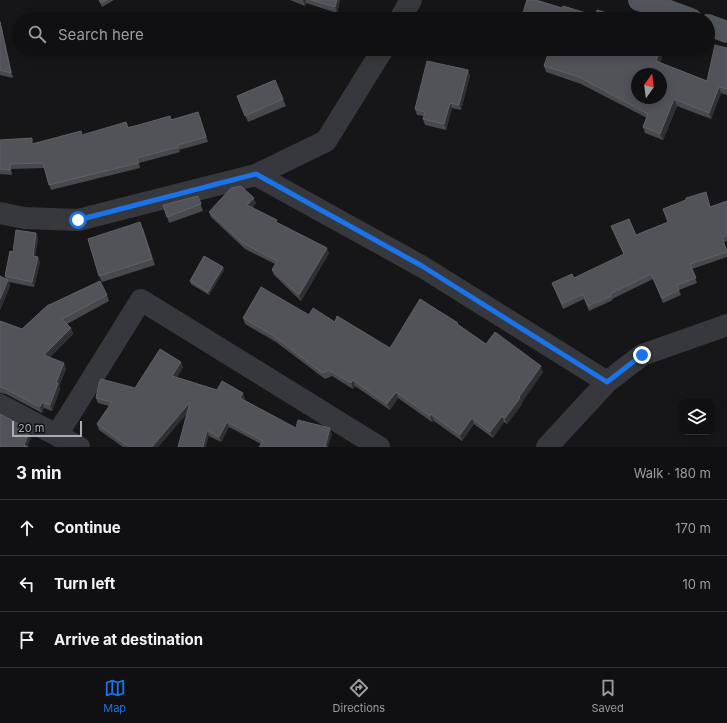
<!DOCTYPE html>
<html lang="en">
<head>
<meta charset="utf-8">
<style>
  body { margin:0; font-family:Inter,sans-serif; background:#19191b; color:#f1f3f6 }
  .controls { position:absolute; right:12px; bottom:12px; display:grid; overflow:hidden; border-radius:8px; box-shadow:0 2px 10px #0003 }
  .controls button { width:36px; height:36px; display:grid; place-items:center; padding:0; border:0; border-bottom:1px solid #303032; background:#101012; color:#f1f3f6; font:20px sans-serif }
  .compass { position:absolute; left:631px; top:68px; width:36px; height:36px; border-radius:50%; background:#101012; box-shadow:0 2px 10px #0003; rotate:14deg }
  .scale { position:absolute; left:12px; bottom:10px; width:70px; box-sizing:border-box; padding-left:4px; border:2px solid #a8adb8; border-top:0; font-size:11px; line-height:14px; white-space:nowrap; color:#a8adb8; -webkit-text-stroke:3px #111113; paint-order:stroke }
  .stop { position:absolute; width:12px; height:12px; margin:-9px; border:3px solid #1a73e8; border-radius:50%; background:#fff }
  .stop.end { background:#1a73e8; border-color:#fff; box-shadow:0 1px 4px #0008 }
  .list { margin:0; padding:0; list-style:none }
  h2 { display:flex; justify-content:space-between; align-items:center; height:52px; margin:0; padding:0 16px; font-size:17px }
  h2 small { font-size:13px; font-weight:400; color:#9c9d9f }
  .list li { display:grid; grid-template-columns:26px 1fr auto; gap:12px; align-items:center; box-sizing:border-box; height:56px; padding:0 16px; border-top:1px solid #303032 }
  .list b { display:block; font-size:15px; white-space:nowrap }
  .list em { font-size:13px; font-style:normal; color:#9c9d9f }
  .icon { flex:none; width:22px; height:22px; fill:none; stroke:currentColor; stroke-width:2; stroke-linecap:round; stroke-linejoin:round }
  .map { position:relative; flex:none; width:727px; height:447px; overflow:hidden }
  .search { position:absolute; background:#101012; box-shadow:0 2px 10px #0003; left:12px; right:12px; top:12px; height:44px; display:flex; align-items:center; gap:10px; box-sizing:border-box; padding:0 14px; border-radius:22px; color:#9c9d9f; font-size:15px }
  .sheet { height:220px; background:#101012 }
  nav { display:flex; justify-content:space-around; align-items:center; box-sizing:border-box; height:56px; border-top:1px solid #303032; background:#101012; font-size:11px; color:#9c9d9f }
  nav a { display:grid; justify-items:center; gap:2px }
  nav .on { color:#1a73e8 }
  .map>svg:first-child { display:block }
  .lines { fill:none; stroke-linecap:round; stroke-linejoin:round }
  .minor { stroke:#37383d; stroke-width:22 }
  .major { stroke:#53555c; stroke-width:22 }
  .wall { fill:#47494d }
  .shaded-wall { fill:#2f3033 }
  .building { fill:#525359; stroke:#5f6168; fill-rule:evenodd }
  .route { stroke:#1a73e8; stroke-width:5 }
</style>
</head>
<body>
<div class="map">
<svg width="727" height="447" viewBox="0 0 727 447">
  <rect width="100%" height="100%" fill="#161618"/>
  <g class="lines">
    <g class="minor">
      <path d="M 400,19 L 411,0"/>
      <path d="M 256,175 L 421,266 L 607,382"/>
      <path d="M 0,213 L 24,218 L 78,220 L 256,175 L 326,141 L 383,49"/>
      <path d="M 0,405 L 79,447"/>
      <path d="M 57,435 L 141,300 L 379,447"/>
      <path d="M 547,447 L 607,382 L 642,355 L 727,325"/>
    </g>
    <g class="major">
      <path d="M 639,0 L 691,19"/>
      <path d="M 708,25 L 727,32"/>
    </g>
  </g>
  <g class="wall">
    <path d="M 99,0 L 114,0 L 102,7 Z"/>
    <path d="M 290,0 L 340,0 L 337,13 L 306,3 L 305,6 Z"/>
    <path d="M 0,20 L 13,78 L 0,75 Z"/>
    <path d="M 727,48 L 727,95 L 721,93 L 711,119 L 677,106 L 663,140 L 645,133 L 643,127 L 647,118 L 581,84 L 546,72 L 544,66 L 547,56 L 524,49 L 664,49 L 660,63 L 707,81 Z"/>
    <path d="M 468,70 L 470,76 L 461,110 L 452,108 L 446,130 L 425,125 L 423,119 L 424,116 L 417,115 L 415,109 Z"/>
    <path d="M 237,96 L 283,99 L 286,106 L 248,122 Z"/>
    <path d="M 200,116 L 208,142 L 179,150 L 180,152 L 139,163 L 140,168 L 51,190 L 45,168 L 11,169 L 12,175 L 0,174 L 0,140 L 33,144 L 171,119 Z"/>
    <path d="M 706,192 L 710,207 L 727,201 L 727,241 L 724,242 L 727,252 L 727,257 L 692,269 L 697,283 L 679,290 L 681,295 L 663,303 L 653,279 L 612,299 L 613,300 L 589,311 L 584,299 L 563,309 L 552,283 L 574,278 L 624,255 L 611,226 L 636,235 L 668,222 Z"/>
    <path d="M 198,196 L 203,211 L 169,223 L 163,205 Z"/>
    <path d="M 256,203 L 252,208 L 329,253 L 301,301 L 274,275 L 272,270 L 275,264 L 245,249 L 211,217 L 209,212 Z"/>
    <path d="M 143,228 L 155,265 L 102,282 L 99,276 Z"/>
    <path d="M 36,233 L 38,238 L 35,256 L 40,262 L 34,287 L 9,282 L 10,286 L 0,310 L 0,276 L 6,279 L 5,276 L 13,252 Z"/>
    <path d="M 223,267 L 224,270 L 209,295 L 191,284 L 190,281 Z"/>
    <path d="M 107,295 L 109,301 L 67,324 L 71,328 L 73,334 L 50,357 L 66,369 L 59,386 L 60,389 L 52,411 L 44,408 L 42,413 L 6,394 L 0,393 L 0,321 L 22,329 L 49,305 Z"/>
    <path d="M 309,315 L 335,322 L 390,348 L 459,325 L 486,344 L 543,372 L 522,402 L 522,404 L 507,424 L 504,422 L 493,438 L 474,424 L 462,441 L 434,421 L 432,422 L 398,398 L 390,410 L 355,386 L 353,389 L 332,376 L 325,379 L 276,342 L 245,324 L 243,318 Z"/>
    <path d="M 183,367 L 177,377 L 217,390 L 245,398 L 244,400 L 296,428 L 332,434 L 261,444 L 229,427 L 221,442 L 209,436 L 187,413 L 158,447 L 123,447 L 99,430 L 97,424 L 109,406 L 98,403 L 96,398 L 135,388 Z"/>
  </g>
  <g class="shaded-wall">
    <path d="M 303,0 L 305,0 L 306,3 L 305,6 Z"/>
    <path d="M 337,0 L 340,0 L 337,13 L 335,7 Z"/>
    <path d="M 0,20 L 13,78 L 11,73 L 0,22 Z"/>
    <path d="M 660,49 L 664,49 L 659,68 L 656,61 Z"/>
    <path d="M 468,70 L 470,76 L 461,110 L 459,105 Z"/>
    <path d="M 719,87 L 721,93 L 711,119 L 709,113 Z"/>
    <path d="M 674,99 L 677,106 L 663,140 L 660,134 Z"/>
    <path d="M 450,103 L 452,108 L 446,130 L 444,124 Z"/>
    <path d="M 254,198 L 256,203 L 249,211 L 247,205 Z"/>
    <path d="M 36,233 L 38,238 L 35,261 L 33,256 Z"/>
    <path d="M 327,248 L 329,253 L 301,301 L 299,295 Z"/>
    <path d="M 38,257 L 40,262 L 34,287 L 32,282 Z"/>
    <path d="M 223,267 L 224,270 L 209,295 L 208,292 Z"/>
    <path d="M 8,280 L 10,286 L 0,310 L 0,299 Z"/>
    <path d="M 71,328 L 73,334 L 46,361 L 44,355 Z"/>
    <path d="M 181,362 L 183,367 L 174,381 L 172,376 Z"/>
    <path d="M 64,363 L 66,369 L 59,386 L 60,389 L 52,411 L 50,405 L 56,383 Z"/>
    <path d="M 541,366 L 543,372 L 522,402 L 522,404 L 507,424 L 505,418 L 519,397 Z"/>
    <path d="M 353,380 L 355,386 L 353,389 L 351,383 Z"/>
    <path d="M 396,392 L 398,398 L 390,410 L 387,404 Z"/>
    <path d="M 243,393 L 245,398 L 242,403 L 240,398 Z"/>
    <path d="M 42,402 L 44,408 L 42,413 L 40,407 Z"/>
    <path d="M 190,402 L 192,408 L 158,447 L 152,447 Z"/>
    <path d="M 431,414 L 434,421 L 432,422 L 430,416 Z"/>
    <path d="M 502,416 L 504,422 L 493,438 L 490,432 Z"/>
    <path d="M 472,418 L 474,424 L 462,441 L 460,435 Z"/>
    <path d="M 227,422 L 229,427 L 221,442 L 219,437 Z"/>
    <path d="M 330,428 L 332,434 L 328,447 L 325,447 Z"/>
    <path d="M 30,430 L 32,436 L 27,447 L 24,445 Z"/>
    <path d="M 207,430 L 209,436 L 206,447 L 203,447 Z"/>
  </g>
  <g class="building">
    <path d="M 99,0 L 107,0 L 101,3 Z"/>
    <path d="M 311,0 L 337,0 L 335,7 Z"/>
    <path d="M 527,0 L 536,0 L 562,8 L 563,6 L 596,16 L 597,10 L 627,19 L 521,19 Z"/>
    <path d="M 644,16 L 655,19 L 643,19 Z"/>
    <path d="M 0,22 L 11,73 L 0,70 Z"/>
    <path d="M 715,45 L 727,48 L 727,89 L 719,87 L 709,113 L 674,99 L 660,134 L 643,127 L 648,114 L 579,77 L 544,66 L 549,51 L 543,49 L 660,49 L 656,61 L 707,81 ZM 637,74 L 661,74 L 661,98 L 637,98 Z"/>
    <path d="M 427,61 L 468,70 L 459,105 L 450,103 L 444,124 L 423,119 L 425,112 L 415,109 Z"/>
    <path d="M 275,80 L 283,99 L 245,116 L 237,96 Z"/>
    <path d="M 198,112 L 206,137 L 178,145 L 178,147 L 137,158 L 138,163 L 49,185 L 43,163 L 10,164 L 10,170 L 0,169 L 0,140 L 32,138 L 32,144 L 81,131 L 82,135 L 126,122 L 128,128 L 170,116 L 171,120 Z"/>
    <path d="M 241,186 L 254,198 L 247,205 L 277,220 L 276,222 L 327,248 L 299,295 L 272,270 L 277,261 L 243,243 L 209,212 L 231,188 Z"/>
    <path d="M 706,192 L 710,207 L 727,201 L 727,235 L 722,237 L 727,252 L 690,264 L 696,278 L 677,285 L 679,290 L 662,298 L 651,274 L 610,294 L 611,296 L 588,306 L 583,294 L 562,304 L 552,283 L 572,274 L 574,278 L 624,254 L 611,226 L 629,219 L 636,235 L 668,222 L 663,209 L 686,200 L 686,198 Z"/>
    <path d="M 198,196 L 201,204 L 167,217 L 163,205 Z"/>
    <path d="M 140,222 L 152,259 L 99,276 L 88,239 Z"/>
    <path d="M 16,230 L 36,233 L 33,256 L 38,257 L 32,282 L 5,276 L 10,251 L 13,252 Z"/>
    <path d="M 204,256 L 223,267 L 208,292 L 190,281 Z"/>
    <path d="M 0,276 L 8,280 L 0,299 Z"/>
    <path d="M 100,281 L 107,295 L 62,319 L 71,328 L 44,355 L 64,363 L 56,383 L 58,383 L 50,405 L 42,402 L 40,407 L 4,388 L 0,387 L 0,321 L 22,329 L 48,305 L 49,305 Z"/>
    <path d="M 261,287 L 309,315 L 313,308 L 335,322 L 337,316 L 390,348 L 420,299 L 458,323 L 457,324 L 486,344 L 495,332 L 541,366 L 519,397 L 520,398 L 505,418 L 502,416 L 490,432 L 472,418 L 460,435 L 431,414 L 430,416 L 396,392 L 387,404 L 353,380 L 351,383 L 329,370 L 322,373 L 274,336 L 243,318 Z"/>
    <path d="M 160,349 L 181,362 L 172,376 L 217,390 L 222,381 L 243,393 L 240,398 L 296,428 L 298,420 L 330,428 L 325,447 L 327,447 L 259,447 L 263,441 L 227,422 L 219,437 L 207,430 L 203,447 L 178,447 L 190,402 L 152,447 L 129,447 L 97,424 L 112,402 L 96,398 L 99,383 L 101,379 L 135,388 Z"/>
    <path d="M 0,414 L 30,430 L 24,445 L 28,447 L 0,447 Z"/>
  </g>
  <g class="lines">
    <path class="route" d="M 78,220 L 256,174 L 422,266 L 607,382 L 642,355"/>
  </g>
</svg>
<div class="controls">
<button><svg class="icon" aria-label="layers" viewBox="0 0 24 24"><path d="M12 4l9 5-9 5-9-5zM3 14l9 5 9-5"/></svg></button>
</div>
<svg class="compass" viewBox="-18 -18 36 36"><path d="M0-13l5 13h-10z" fill="#e53935"/><path d="M0 13l5-13h-10z" fill="#9c9d9f"/></svg>
<div class="scale">20 m</div>
<div class="stop" style="left:78px;top:220px"></div>
<div class="stop end" style="left:642px;top:355px"></div>
<div class="search"><svg class="icon" aria-label="search" viewBox="0 0 24 24"><circle cx="10" cy="10" r="6"/><path d="M15 15l6 6"/></svg>Search here</div>
</div>
<section class="sheet">
<h2>3 min<small>Walk · 180 m</small></h2>
<ul class="list">
<li><svg class="icon" aria-label="ahead" viewBox="0 0 24 24"><path d="M12 20V5M6 11l6-6 6 6"/></svg><div><b>Continue</b></div><em>170 m</em></li>
<li><svg class="icon" aria-label="left" viewBox="0 0 24 24"><path d="M17 20v-9H6M10 6l-5 5 5 5"/></svg><div><b>Turn left</b></div><em>10 m</em></li>
<li><svg class="icon" aria-label="arrive" viewBox="0 0 24 24"><path d="M6 21V4h12l-3 4 3 4H6"/></svg><div><b>Arrive at destination</b></div></li>
</ul>
</section>
<nav>
<a class="on"><svg class="icon" aria-label="map" viewBox="0 0 24 24"><path d="M3 6l6-2 6 2 6-2v14l-6 2-6-2-6 2zM9 4v14M15 6v14"/></svg>Map</a>
<a><svg class="icon" aria-label="directions" viewBox="0 0 24 24"><path d="M12 3l9 9-9 9-9-9zM9 14v-3h6M13 9l2 2-2 2"/></svg>Directions</a>
<a><svg class="icon" aria-label="saved" viewBox="0 0 24 24"><path d="M7 4h10v16l-5-4-5 4z"/></svg>Saved</a>
</nav>
</body>
</html>
